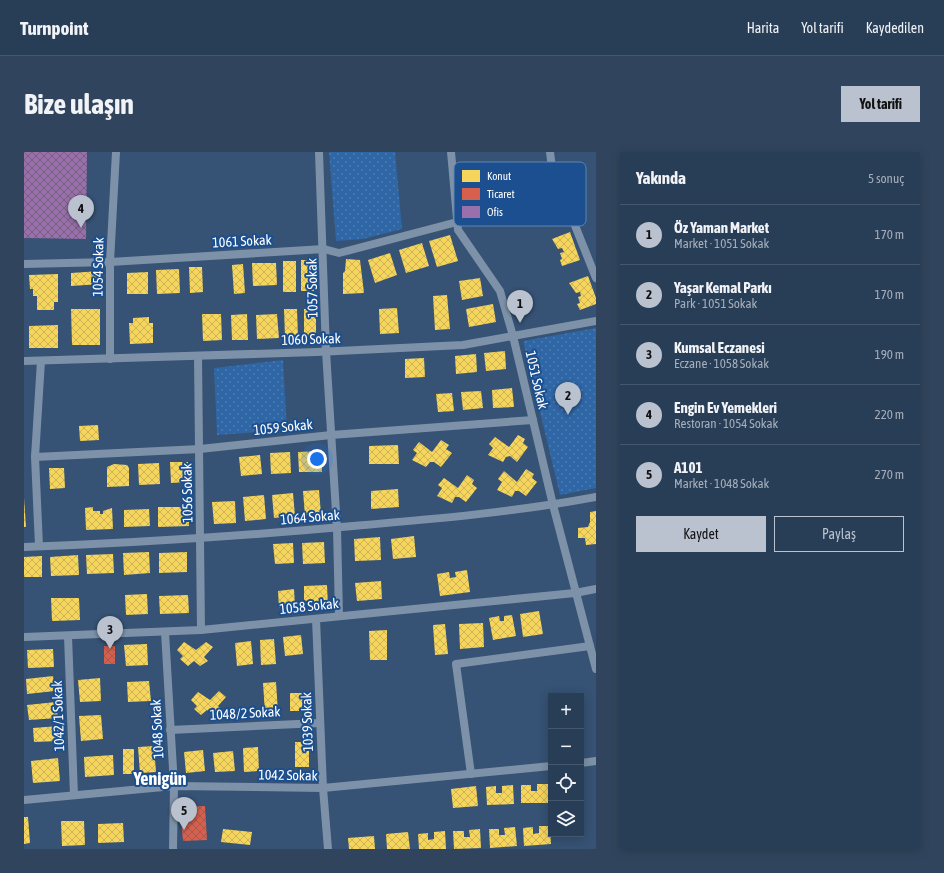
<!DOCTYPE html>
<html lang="tr">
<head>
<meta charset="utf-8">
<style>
  body { margin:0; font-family:"Asap Condensed",sans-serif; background:#30455d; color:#f1f3f6 }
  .controls { position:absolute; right:12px; bottom:12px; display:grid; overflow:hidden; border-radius:0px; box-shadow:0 2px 10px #0003 }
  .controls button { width:36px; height:36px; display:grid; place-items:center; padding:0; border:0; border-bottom:1px solid #44576d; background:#283e57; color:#f1f3f6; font:20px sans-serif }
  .you { position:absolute; left:293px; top:307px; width:14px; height:14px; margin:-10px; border:3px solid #fff; border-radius:50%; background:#1a73e8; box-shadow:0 0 0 6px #1a73e833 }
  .badge { display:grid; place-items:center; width:26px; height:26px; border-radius:50%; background:#b9c2ce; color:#111; font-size:13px; font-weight:700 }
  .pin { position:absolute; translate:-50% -33px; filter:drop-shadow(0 1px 2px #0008) }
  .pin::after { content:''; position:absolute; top:21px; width:14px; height:12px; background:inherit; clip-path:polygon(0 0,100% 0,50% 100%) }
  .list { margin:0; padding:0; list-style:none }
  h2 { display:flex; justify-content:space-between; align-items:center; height:52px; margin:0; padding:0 16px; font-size:17px }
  h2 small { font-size:13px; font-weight:400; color:#a5aeba }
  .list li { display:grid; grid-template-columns:26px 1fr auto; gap:12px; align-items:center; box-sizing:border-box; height:60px; padding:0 16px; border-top:1px solid #44576d }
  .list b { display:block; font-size:15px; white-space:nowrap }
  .list p { margin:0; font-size:13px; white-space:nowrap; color:#a5aeba }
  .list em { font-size:13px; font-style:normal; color:#a5aeba }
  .actions { display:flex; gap:8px; padding:12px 16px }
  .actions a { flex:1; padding:9px 0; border:1px solid #b9c2ce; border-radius:0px; text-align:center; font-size:14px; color:#b9c2ce }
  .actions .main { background:#b9c2ce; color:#111 }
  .icon { flex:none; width:22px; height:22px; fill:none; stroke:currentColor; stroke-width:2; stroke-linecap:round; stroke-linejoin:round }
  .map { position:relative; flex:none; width:572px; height:697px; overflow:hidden; border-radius:0px }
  header { display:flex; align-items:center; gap:24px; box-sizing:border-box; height:56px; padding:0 20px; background:#283e57; border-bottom:1px solid #44576d }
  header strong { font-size:19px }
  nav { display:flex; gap:22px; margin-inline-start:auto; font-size:14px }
  .intro { display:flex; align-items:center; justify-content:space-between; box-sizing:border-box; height:96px; padding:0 24px }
  h1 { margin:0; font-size:28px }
  .button { padding:10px 18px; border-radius:0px; background:#b9c2ce; color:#111; font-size:14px; font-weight:700 }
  main { display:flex; gap:24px; padding:0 24px }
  aside { flex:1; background:#283e57; border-radius:0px; box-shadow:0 2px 10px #0003 }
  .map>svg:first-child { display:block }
  .park { fill:url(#park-dots) }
  .homes { fill:url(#homes-cross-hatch) }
  .shops { fill:url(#shops-cross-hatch) }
  .offices { fill:url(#offices-cross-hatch) }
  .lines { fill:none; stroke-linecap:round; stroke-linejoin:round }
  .minor { stroke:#7d92a8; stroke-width:8 }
  .labels { text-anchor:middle; stroke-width:4; stroke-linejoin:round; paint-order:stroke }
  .street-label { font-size:14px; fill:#fff; stroke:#1b4f8f }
  .district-label { font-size:18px; font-weight:bold; fill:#fff; stroke:#1b4f8f }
  .key { fill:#1b4f8f; stroke:#5f84b1; stroke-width:1 }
  .key-label { font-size:11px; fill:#fff }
</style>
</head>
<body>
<header>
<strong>Turnpoint</strong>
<nav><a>Harita</a><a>Yol tarifi</a><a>Kaydedilen</a></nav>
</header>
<div class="intro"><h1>Bize ulaşın</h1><a class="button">Yol tarifi</a></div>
<main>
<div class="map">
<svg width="572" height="697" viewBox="0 0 572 697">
  <defs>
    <pattern id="park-dots" width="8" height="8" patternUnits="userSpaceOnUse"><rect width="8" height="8" fill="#2f66a5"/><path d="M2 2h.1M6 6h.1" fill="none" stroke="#4e7db2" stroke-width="1.8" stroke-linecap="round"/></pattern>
    <pattern id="homes-cross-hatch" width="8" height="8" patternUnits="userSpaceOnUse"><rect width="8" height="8" fill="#f6d55c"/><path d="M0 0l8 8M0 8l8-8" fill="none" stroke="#ccb358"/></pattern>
    <pattern id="shops-cross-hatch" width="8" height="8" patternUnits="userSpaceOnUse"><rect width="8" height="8" fill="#d6604d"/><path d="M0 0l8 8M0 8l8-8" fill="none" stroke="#a6594d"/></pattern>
    <pattern id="offices-cross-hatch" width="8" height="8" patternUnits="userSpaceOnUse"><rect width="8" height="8" fill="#9970ab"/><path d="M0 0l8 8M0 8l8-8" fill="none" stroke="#766080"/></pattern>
  </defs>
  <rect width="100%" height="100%" fill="#365274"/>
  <g class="park">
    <path d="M 305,0 L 371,0 L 378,77 L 339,87 L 312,89 Z"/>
    <path d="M 572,176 L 572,336 L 536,343 L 499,189 Z"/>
    <path d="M 259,208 L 263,278 L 193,283 L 190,216 Z"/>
  </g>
  <g class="homes">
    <path d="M 546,80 L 556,108 L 538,114 L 536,108 L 538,107 L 536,101 L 540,100 L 538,96 L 534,97 L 528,87 Z"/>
    <path d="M 426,83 L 434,109 L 413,115 L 405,89 Z"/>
    <path d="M 398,91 L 405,114 L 382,121 L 375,98 Z"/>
    <path d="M 366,101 L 373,123 L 351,131 L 344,108 Z"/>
    <path d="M 322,107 L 336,108 L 340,141 L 319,142 L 319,121 L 321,119 Z"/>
    <path d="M 277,108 L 289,108 L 290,139 L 277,139 Z"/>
    <rect x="259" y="109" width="13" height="31"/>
    <path d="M 228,111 L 252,111 L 253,133 L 229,134 Z"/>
    <path d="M 219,112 L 221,141 L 210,142 L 208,113 Z"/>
    <path d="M 165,115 L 178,115 L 179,140 L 166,141 Z"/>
    <path d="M 155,117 L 156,141 L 133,142 L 132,118 Z"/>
    <path d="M 76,119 L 77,132 L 47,134 L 47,121 Z"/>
    <path d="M 124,120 L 124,142 L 103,142 L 103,121 Z"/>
    <path d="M 34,122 L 34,150 L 30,150 L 30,158 L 13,158 L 13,144 L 9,144 L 9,137 L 6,137 L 5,123 Z"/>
    <path d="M 564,124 L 572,146 L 572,152 L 556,158 L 553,152 L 556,151 L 554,145 L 557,144 L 556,140 L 552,141 L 545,131 Z"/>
    <path d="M 456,126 L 459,144 L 438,148 L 435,129 Z"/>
    <path d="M 423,143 L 426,177 L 411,178 L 409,144 Z"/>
    <path d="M 469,152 L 472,170 L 445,175 L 442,157 Z"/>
    <path d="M 292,156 L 292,185 L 280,185 L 280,157 Z"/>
    <path d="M 373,156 L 375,181 L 356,182 L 355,157 Z"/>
    <path d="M 47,157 L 76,157 L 76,193 L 48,193 Z"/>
    <path d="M 260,157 L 273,157 L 274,185 L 261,185 Z"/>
    <path d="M 178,162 L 197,162 L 198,188 L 179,189 Z"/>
    <path d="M 223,162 L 224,188 L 208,188 L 207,163 Z"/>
    <path d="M 253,162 L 255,186 L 233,187 L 232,163 Z"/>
    <path d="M 125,165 L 125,171 L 129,171 L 129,191 L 106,192 L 105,171 L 109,171 L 109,166 Z"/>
    <path d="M 34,173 L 34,196 L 5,196 L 5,174 Z"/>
    <path d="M 481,199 L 482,217 L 462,219 L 460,201 Z"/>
    <path d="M 452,202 L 453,220 L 432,222 L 431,204 Z"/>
    <path d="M 400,206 L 401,225 L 381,226 L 381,207 Z"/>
    <path d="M 488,236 L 490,255 L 469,256 L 468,238 Z"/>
    <path d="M 457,239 L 459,256 L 439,258 L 437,240 Z"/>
    <path d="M 428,241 L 430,259 L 414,260 L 412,242 Z"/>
    <path d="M 74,273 L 75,288 L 56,289 L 55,274 Z"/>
    <path d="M 494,283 L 501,287 L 499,291 L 504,295 L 493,310 L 486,304 L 482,305 L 479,310 L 464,303 L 469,296 L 465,292 L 471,285 L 485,295 Z"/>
    <path d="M 417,288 L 425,293 L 422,297 L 428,301 L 417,315 L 410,310 L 406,310 L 402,315 L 388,308 L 393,301 L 389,298 L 395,290 L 408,300 Z"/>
    <path d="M 374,293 L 375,312 L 345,312 L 345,294 Z"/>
    <path d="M 297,299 L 298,320 L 275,320 L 274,300 Z"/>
    <path d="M 266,300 L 267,321 L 247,322 L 246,301 Z"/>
    <path d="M 236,303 L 238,322 L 217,324 L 215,305 Z"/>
    <path d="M 146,310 L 164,310 L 164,330 L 147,331 Z"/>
    <path d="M 135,311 L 136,332 L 115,333 L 114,312 Z"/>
    <path d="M 90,312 L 103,313 L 105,316 L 105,334 L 83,335 L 83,315 Z"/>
    <path d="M 25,316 L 40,316 L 41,336 L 26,337 Z"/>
    <path d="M 502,317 L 510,322 L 508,326 L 513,330 L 502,344 L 495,339 L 491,339 L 488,345 L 473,338 L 478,330 L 474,327 L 480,319 L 493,330 Z"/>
    <path d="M 443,323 L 450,328 L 448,332 L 453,336 L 442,350 L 435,345 L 431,345 L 428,351 L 413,344 L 418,336 L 414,333 L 420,326 L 434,336 Z"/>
    <path d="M 374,337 L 375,355 L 347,357 L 347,339 Z"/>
    <path d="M 295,338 L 297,362 L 281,364 L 279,339 Z"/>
    <path d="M 269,341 L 271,364 L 250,366 L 248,343 Z"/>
    <path d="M 240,343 L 242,367 L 221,369 L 219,345 Z"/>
    <path d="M 0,346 L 2,375 L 0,375 Z"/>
    <path d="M 211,349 L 212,371 L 190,372 L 188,350 Z"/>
    <path d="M 69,355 L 69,359 L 76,359 L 76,362 L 79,362 L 79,359 L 88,356 L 89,377 L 62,378 L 61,356 Z"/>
    <path d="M 134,355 L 165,355 L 165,374 L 134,375 Z"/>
    <path d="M 125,357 L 126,374 L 100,375 L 100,358 Z"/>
    <path d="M 572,359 L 572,392 L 562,393 L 561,386 L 554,386 L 554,376 L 564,375 L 566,370 L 566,360 Z"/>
    <path d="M 390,384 L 392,405 L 369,407 L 367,387 Z"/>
    <path d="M 356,385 L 357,408 L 331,409 L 330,387 Z"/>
    <path d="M 300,390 L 301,411 L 279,412 L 278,391 Z"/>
    <path d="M 269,391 L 270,411 L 251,412 L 249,392 Z"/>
    <path d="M 125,400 L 126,421 L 100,423 L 99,401 Z"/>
    <path d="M 163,400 L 163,420 L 135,421 L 135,401 Z"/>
    <path d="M 89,402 L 90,421 L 63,422 L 62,403 Z"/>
    <path d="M 54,403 L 55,423 L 27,424 L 26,405 Z"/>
    <path d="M 18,404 L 18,425 L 0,425 L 0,405 Z"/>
    <path d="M 443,418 L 446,440 L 416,444 L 413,422 L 425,420 L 426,426 L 432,425 L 431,420 Z"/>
    <path d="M 357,429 L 358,447 L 333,449 L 331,431 Z"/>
    <path d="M 303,433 L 304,454 L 283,455 L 283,449 L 280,448 L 280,434 Z"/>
    <path d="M 270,437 L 271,454 L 255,456 L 254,439 Z"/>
    <path d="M 123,442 L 124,462 L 102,463 L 101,443 Z"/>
    <path d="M 164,443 L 165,461 L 136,462 L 135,444 Z"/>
    <path d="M 27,446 L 55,446 L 56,468 L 28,469 Z"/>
    <path d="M 515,459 L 519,482 L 499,485 L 496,462 Z"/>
    <path d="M 488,463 L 492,484 L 469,488 L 465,466 L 475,464 L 476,469 L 480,469 L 480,464 Z"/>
    <path d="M 459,471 L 460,495 L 436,497 L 435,472 Z"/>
    <path d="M 421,472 L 424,502 L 411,503 L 409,473 Z"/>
    <path d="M 363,478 L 363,508 L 346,508 L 345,479 Z"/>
    <path d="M 277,483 L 279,502 L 261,504 L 259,485 Z"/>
    <path d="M 250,487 L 252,512 L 237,513 L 236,488 Z"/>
    <path d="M 227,489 L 229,512 L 213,514 L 211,491 Z"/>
    <path d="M 160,490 L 172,498 L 182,490 L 189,495 L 180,505 L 184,509 L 176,514 L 170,509 L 164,514 L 156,507 L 159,504 L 153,498 Z"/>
    <path d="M 123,492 L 124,513 L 102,514 L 100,493 Z"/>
    <path d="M 29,497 L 30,515 L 4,516 L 3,498 Z"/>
    <path d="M 29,524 L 31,539 L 3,542 L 2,527 Z"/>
    <path d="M 76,526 L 77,549 L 56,550 L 54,528 Z"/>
    <path d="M 125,529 L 127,549 L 104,550 L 103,530 Z"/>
    <path d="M 252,530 L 254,560 L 241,561 L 239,531 Z"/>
    <path d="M 195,539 L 202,545 L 194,554 L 198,558 L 190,563 L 183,558 L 177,563 L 170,557 L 173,554 L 167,548 L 174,540 L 186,548 Z"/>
    <rect x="266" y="541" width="17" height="18"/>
    <path d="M 32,550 L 34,566 L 5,568 L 3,553 Z"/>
    <path d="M 77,563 L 79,587 L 57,589 L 55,564 Z"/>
    <path d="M 35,574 L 35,589 L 10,590 L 9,576 Z"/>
    <rect x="271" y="590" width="14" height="25"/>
    <path d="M 130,594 L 132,620 L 116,621 L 114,595 Z"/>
    <path d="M 234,595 L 235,619 L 220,620 L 219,596 Z"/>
    <rect x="99" y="597" width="11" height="25"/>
    <path d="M 179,598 L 181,619 L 162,621 L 160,600 Z"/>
    <path d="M 209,599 L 211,619 L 191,620 L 189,601 Z"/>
    <path d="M 89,603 L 90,623 L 61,625 L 60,605 Z"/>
    <path d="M 34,606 L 36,629 L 9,631 L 7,609 Z"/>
    <path d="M 513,632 L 524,632 L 524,651 L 497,651 L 497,633 L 507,633 L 507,639 L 513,639 Z"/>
    <path d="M 489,633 L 490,652 L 463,653 L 462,635 L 472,634 L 472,641 L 478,641 L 478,634 Z"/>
    <path d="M 452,634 L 454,654 L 429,656 L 427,637 Z"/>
    <path d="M 0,665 L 4,665 L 6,691 L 0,692 Z"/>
    <path d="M 37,669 L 60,669 L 61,693 L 38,694 Z"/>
    <path d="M 99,671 L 100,690 L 74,691 L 74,672 Z"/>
    <path d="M 515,674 L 526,674 L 527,692 L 500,694 L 499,676 L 509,675 L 509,682 L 515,681 Z"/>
    <path d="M 491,675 L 493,694 L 466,696 L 465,677 L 475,677 L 475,683 L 481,683 L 480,676 Z"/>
    <path d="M 199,677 L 228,680 L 226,693 L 197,690 Z"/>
    <path d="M 456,677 L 457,696 L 430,697 L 429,679 L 440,679 L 440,685 L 446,685 L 445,678 Z"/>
    <path d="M 421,679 L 422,697 L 395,697 L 394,682 L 404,681 L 404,688 L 410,687 L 410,680 Z"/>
    <path d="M 384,680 L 386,697 L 363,697 L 362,682 Z"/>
    <path d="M 350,684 L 351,697 L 325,697 L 324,686 Z"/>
  </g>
  <g class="shops">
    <rect x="80" y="494" width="11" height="18"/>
    <path d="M 181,654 L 183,688 L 159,689 L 156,658 L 158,658 L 158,655 Z"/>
  </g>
  <path class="offices" d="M 0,0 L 63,0 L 62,87 L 0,86 Z"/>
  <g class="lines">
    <g class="minor">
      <path d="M 295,0 L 302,199 L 313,376 L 315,464"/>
      <path d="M 427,0 L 434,78 L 476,139 L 489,184 L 529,353 L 572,517"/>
      <path d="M 526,0 L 528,16 L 572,126"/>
      <path d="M 0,112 L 86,110 L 300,97 L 315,101 L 433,70"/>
      <path d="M 174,204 L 177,478"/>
      <path d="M 86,207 L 86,110 L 92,0"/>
      <path d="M 0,209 L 293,200 L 439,193 L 572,169"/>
      <path d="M 11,305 L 176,297 L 307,283 L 509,268"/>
      <path d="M 15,394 L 11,305 L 17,209"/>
      <path d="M 0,395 C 110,391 219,384 329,374 C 410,367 492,360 572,345"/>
      <path d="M 292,467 L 299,636 L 304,697"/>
      <path d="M 141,480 L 150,634 L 149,697"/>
      <path d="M 44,484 L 50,643"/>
      <path d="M 0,485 L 177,478 L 551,441 L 572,437"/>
      <path d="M 146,578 L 296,571"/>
      <path d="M 557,611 L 572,609"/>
      <path d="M 447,622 L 432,512 L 566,494"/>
      <path d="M 0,648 L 150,634 L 299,636 L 527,614"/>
    </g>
  </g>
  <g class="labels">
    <g class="street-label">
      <text transform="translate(218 89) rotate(-3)" y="5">1061 Sokak</text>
      <text transform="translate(74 115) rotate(-89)" y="5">1054 Sokak</text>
      <text transform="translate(288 136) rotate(-91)" y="5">1057 Sokak</text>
      <text transform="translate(287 187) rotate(-2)" y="5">1060 Sokak</text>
      <text transform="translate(513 228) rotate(77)" y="5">1051 Sokak</text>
      <text transform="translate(259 275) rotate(-6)" y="5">1059 Sokak</text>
      <text transform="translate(163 341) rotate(-91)" y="5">1056 Sokak</text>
      <text transform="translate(286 365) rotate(-5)" y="5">1064 Sokak</text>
      <text transform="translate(285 454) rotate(-6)" y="5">1058 Sokak</text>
      <text transform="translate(221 561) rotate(-3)" y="5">1048/2 Sokak</text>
      <text transform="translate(34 564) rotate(-92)" y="5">1042/1 Sokak</text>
      <text transform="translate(283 570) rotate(-92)" y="5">1039 Sokak</text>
      <text transform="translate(133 577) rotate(-93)" y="5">1048 Sokak</text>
      <text transform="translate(264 623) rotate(1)" y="5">1042 Sokak</text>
    </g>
    <g class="district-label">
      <text x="136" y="633">Yenigün</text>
    </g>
  </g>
  <rect x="430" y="10" width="132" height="64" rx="6" class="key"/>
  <rect x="438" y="18" width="18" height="12" fill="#f6d55c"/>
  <rect x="438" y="36" width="18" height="12" fill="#d6604d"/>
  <rect x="438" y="54" width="18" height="12" fill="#9970ab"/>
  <g class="key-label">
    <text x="463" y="28">Konut</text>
    <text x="463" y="46">Ticaret</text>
    <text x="463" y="64">Ofis</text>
  </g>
</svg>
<div class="controls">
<button>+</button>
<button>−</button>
<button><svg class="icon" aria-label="locate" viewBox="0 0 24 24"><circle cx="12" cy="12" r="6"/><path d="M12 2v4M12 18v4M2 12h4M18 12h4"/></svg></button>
<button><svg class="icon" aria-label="layers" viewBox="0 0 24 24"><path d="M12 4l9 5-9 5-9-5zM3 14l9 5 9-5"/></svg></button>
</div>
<div class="you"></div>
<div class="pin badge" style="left:496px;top:171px">1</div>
<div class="pin badge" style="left:544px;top:263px">2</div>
<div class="pin badge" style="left:86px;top:497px">3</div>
<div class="pin badge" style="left:57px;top:76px">4</div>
<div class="pin badge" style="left:160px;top:678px">5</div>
</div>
<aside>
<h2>Yakında<small>5 sonuç</small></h2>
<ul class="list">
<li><span class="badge">1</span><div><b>Öz Yaman Market</b><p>Market · 1051 Sokak</p></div><em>170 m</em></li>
<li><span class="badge">2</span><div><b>Yaşar Kemal Parkı</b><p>Park · 1051 Sokak</p></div><em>170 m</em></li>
<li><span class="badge">3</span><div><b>Kumsal Eczanesi</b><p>Eczane · 1058 Sokak</p></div><em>190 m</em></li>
<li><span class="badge">4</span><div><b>Engin Ev Yemekleri</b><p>Restoran · 1054 Sokak</p></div><em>220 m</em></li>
<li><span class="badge">5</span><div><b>A101</b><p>Market · 1048 Sokak</p></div><em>270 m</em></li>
</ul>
<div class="actions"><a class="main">Kaydet</a><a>Paylaş</a></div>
</aside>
</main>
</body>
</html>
